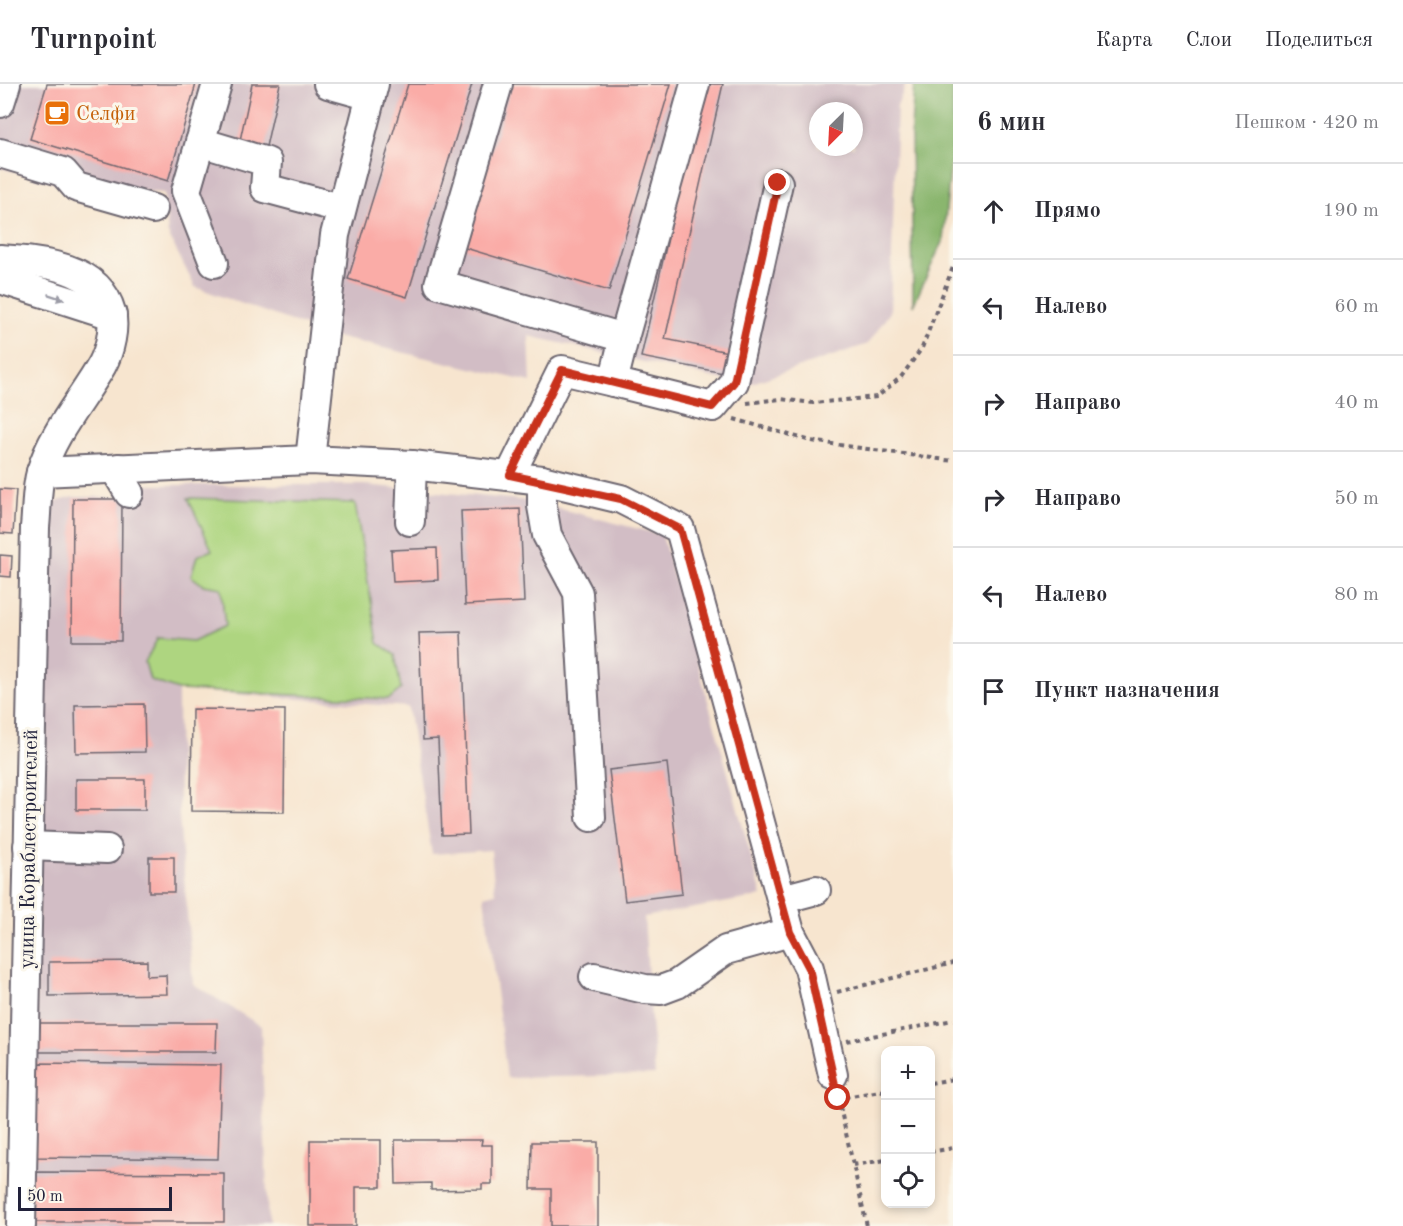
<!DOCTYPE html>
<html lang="ru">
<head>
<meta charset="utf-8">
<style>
  body { margin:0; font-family:"Old Standard TT",serif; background:#f2f2f3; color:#2b2b33 }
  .controls { position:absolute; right:18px; bottom:18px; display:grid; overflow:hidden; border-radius:12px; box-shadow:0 3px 9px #0003 }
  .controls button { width:54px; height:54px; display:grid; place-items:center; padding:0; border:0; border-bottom:2px solid #e1e1e2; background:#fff; color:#2b2b33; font:30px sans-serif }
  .compass { position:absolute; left:809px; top:18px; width:54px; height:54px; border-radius:50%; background:#fff; box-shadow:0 3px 9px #0003; rotate:204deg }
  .scale { position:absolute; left:18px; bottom:15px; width:154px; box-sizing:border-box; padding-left:6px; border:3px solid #22223b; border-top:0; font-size:16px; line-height:21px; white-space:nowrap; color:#22223b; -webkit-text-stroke:4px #fbf7ec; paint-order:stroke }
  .stop { position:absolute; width:18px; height:18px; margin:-14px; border:4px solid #c8321e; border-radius:50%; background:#fff }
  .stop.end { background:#c8321e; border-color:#fff; box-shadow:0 2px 6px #0008 }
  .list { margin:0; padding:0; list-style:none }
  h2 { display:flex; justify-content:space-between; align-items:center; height:78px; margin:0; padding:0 24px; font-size:26px }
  h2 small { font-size:20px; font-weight:400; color:#7c7c81 }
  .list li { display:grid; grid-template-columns:39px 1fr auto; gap:18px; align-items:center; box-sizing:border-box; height:96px; padding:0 24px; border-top:2px solid #e1e1e2 }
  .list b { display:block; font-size:22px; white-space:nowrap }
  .list em { font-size:20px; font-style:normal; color:#7c7c81 }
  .icon { flex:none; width:33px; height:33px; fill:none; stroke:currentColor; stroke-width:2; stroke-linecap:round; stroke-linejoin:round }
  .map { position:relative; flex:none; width:953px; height:1142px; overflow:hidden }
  header { display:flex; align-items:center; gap:36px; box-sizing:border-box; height:84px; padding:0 30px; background:#fff; border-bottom:2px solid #e1e1e2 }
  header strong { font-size:28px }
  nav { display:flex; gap:33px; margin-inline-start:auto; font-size:21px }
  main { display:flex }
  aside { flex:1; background:#fff }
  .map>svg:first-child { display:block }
  .industrial { fill:#d2bdc5; fill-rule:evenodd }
  .green { fill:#aed580; stroke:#687c5e; stroke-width:1.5 }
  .forest { fill:#8ab66e; stroke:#566c54; stroke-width:1.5 }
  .building { fill:#faaca7 }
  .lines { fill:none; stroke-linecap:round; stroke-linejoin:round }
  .minor-casing { stroke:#6d666f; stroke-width:32 }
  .path { stroke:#6d666f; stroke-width:4; stroke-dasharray:4.5 4.5; stroke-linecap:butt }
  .minor { stroke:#fff; stroke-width:28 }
  .oneway { fill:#9c9ca7 }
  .route { stroke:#c8321e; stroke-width:8 }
  .labels { text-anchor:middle; stroke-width:6; stroke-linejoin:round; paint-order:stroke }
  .food-label { font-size:21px; fill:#c56008; stroke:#fbf7ec; text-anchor:start }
  .street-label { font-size:21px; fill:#22223b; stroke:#fbf7ec }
</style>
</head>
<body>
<header>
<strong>Turnpoint</strong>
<nav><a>Карта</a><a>Слои</a><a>Поделиться</a></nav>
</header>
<main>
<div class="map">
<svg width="953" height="1142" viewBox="0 0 953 1142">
  <rect width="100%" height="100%" fill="#fbf7ec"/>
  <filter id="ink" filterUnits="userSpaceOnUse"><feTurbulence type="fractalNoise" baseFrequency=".0167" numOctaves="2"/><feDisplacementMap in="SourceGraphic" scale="12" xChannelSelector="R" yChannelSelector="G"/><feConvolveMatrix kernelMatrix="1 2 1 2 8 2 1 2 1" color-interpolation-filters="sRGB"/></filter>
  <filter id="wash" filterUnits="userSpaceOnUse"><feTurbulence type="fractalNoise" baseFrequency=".008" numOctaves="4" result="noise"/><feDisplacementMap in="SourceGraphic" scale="24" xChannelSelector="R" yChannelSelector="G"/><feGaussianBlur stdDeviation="1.35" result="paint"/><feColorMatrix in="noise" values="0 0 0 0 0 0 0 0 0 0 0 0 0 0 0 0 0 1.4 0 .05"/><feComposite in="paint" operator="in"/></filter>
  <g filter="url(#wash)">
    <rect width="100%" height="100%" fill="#f7e5cf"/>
    <g class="industrial">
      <path d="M 0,0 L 906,0 L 897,22 L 890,228 L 868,260 L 746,301 L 529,252 L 531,298 L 336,253 L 195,203 L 168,150 L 164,109 L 60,100 L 0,84 ZM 818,27 L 854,27 L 854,63 L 818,63 Z"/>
      <path d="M 135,401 L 365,401 L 529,417 L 662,451 L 762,812 L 644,833 L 655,991 L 507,994 L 484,812 L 495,809 L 491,766 L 432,770 L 408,623 L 178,606 L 179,732 L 193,900 L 261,942 L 268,1142 L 31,1142 L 47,449 L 55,418 L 73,413 L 121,413 Z"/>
    </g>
    <path class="green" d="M 188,414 L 355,419 L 378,559 L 395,571 L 401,605 L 389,615 L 178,606 L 150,596 L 145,578 L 158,554 L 193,557 L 225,542 L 221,504 L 203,501 L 191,492 L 197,472 L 212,466 Z"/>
    <path class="forest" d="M 914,0 L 953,0 L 953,57 L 943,156 L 913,222 L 911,44 Z"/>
    <g id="blocks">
      <g class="building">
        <path d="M 47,0 L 196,0 L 168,97 L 30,55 Z"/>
        <path d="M 252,0 L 280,0 L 265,67 L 239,61 Z"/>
        <path d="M 408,0 L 472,0 L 407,213 L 348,195 Z"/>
        <path d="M 512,0 L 671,0 L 609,207 L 462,163 Z"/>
        <path d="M 703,0 L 723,0 L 665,255 L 733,269 L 728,290 L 641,273 Z"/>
        <path d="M 0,405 L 16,406 L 13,450 L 0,449 Z"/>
        <path d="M 73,415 L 122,415 L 121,557 L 72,557 Z"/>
        <path d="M 520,425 L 524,518 L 465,521 L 461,427 Z"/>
        <path d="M 437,464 L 438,496 L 393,498 L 391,466 Z"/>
        <path d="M 0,471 L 12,472 L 11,493 L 0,492 Z"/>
        <path d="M 461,548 L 469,750 L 442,751 L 438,655 L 423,656 L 419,549 Z"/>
        <path d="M 144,620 L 145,668 L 76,669 L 75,621 Z"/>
        <path d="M 192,625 L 285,626 L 284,728 L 191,727 Z"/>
        <path d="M 667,679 L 682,810 L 625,817 L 609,686 Z"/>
        <rect x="76" y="695" width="69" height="31"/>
        <rect x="149" y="773" width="25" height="35"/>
        <path d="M 147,877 L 147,892 L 166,891 L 167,910 L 49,912 L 49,878 Z"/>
        <path d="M 37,939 L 217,939 L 216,968 L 37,968 Z"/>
        <path d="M 32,979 L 221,981 L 218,1075 L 31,1073 Z"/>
        <path d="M 310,1056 L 381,1056 L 381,1103 L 356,1103 L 356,1142 L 310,1142 Z"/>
        <path d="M 395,1056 L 482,1056 L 481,1061 L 492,1061 L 492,1100 L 482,1100 L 482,1105 L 431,1106 L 431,1099 L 396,1100 Z"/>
        <path d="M 532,1058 L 598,1058 L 598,1142 L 551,1142 L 551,1105 L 531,1105 Z"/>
        <path d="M 31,1088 L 224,1089 L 224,1138 L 31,1138 Z"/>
      </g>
    </g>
  </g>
  <g filter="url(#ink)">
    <use href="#blocks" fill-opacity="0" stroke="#6d666f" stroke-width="1.5"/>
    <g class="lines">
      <g class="minor-casing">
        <g id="minor">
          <path d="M 328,0 L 371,12"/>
          <path d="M 498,0 L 439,200 L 624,254 L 613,298 L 713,323 L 734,298 L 778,99"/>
          <path d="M 0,19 L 6,0"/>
          <path d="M 200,58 L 267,78 L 265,104 L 340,124"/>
          <path d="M 0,69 L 63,88 L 76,103 L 153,125"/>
          <path d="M 0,175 C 41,178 98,181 111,228 C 115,244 110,266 102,281 C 82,316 53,348 41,388 C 36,405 37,425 35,443 L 21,1142"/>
          <path d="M 214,179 L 186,107 L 217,0"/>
          <path d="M 0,195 L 112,231"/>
          <path d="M 624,254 L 695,0"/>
          <path d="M 310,376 L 335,151 L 374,0"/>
          <path d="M 119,384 L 120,394 L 129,409"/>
          <path d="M 41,388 L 310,376 L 412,381 L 542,396 L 621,415 L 680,445 L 790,848 L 809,884 L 833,991"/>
          <path d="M 510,391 L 562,286 L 613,298"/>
          <path d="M 542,396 L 542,422 L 547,451 L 578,509 L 591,733"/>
          <path d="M 410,437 L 412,381"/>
          <path d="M 28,762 L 107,765"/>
          <path d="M 782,815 L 816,806"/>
          <path d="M 594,893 L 645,905 L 661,906 L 677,900 L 726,866 L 790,848"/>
        </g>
      </g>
      <g class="path">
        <path d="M 747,319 L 780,315 L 813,319 L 877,313 L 901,293 L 922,264 L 953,183"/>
        <path d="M 734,335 L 811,357 L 953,377"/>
        <path d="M 837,908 L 953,879"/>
        <path d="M 847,957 L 953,936"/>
        <path d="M 930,999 L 953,995"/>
        <path d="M 845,1013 L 886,1006"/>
        <path d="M 838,1014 L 867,1142"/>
        <path d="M 930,1068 L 953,1064"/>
        <path d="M 853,1081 L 886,1076"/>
      </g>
      <use href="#minor" class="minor"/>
    </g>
    <defs><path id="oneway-solid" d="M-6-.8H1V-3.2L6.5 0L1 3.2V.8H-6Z" transform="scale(1.5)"/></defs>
    <use class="oneway" href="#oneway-solid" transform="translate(56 213) rotate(18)"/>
  </g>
  <g class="lines" filter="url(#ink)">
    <path class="route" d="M 778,99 L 734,298 L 712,323 L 562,286 L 510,391 L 621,415 L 680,445 L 790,848 L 809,884 L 838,1014"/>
  </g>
  <defs>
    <g id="cafe-square" transform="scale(1.35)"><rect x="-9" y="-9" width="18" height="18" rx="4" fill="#e8710a" stroke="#fbf7ec"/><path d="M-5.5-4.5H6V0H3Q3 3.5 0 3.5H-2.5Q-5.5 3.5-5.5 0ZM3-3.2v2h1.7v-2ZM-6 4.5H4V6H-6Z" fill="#fff"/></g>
  </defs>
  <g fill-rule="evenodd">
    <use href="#cafe-square" x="57" y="29"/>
  </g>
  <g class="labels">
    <g class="food-label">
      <text x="76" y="36">Селфи</text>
    </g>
    <g class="street-label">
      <text transform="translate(28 765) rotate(-89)" y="7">улица Кораблестроителей</text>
    </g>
  </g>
</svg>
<div class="controls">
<button>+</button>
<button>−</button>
<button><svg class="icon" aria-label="locate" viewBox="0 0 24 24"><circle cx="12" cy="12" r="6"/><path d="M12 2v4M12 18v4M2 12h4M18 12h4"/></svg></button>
</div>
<svg class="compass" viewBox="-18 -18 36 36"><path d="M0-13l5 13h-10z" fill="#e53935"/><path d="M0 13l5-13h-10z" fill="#7c7c81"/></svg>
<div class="scale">50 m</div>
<div class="stop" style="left:838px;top:1014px"></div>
<div class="stop end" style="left:778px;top:99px"></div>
</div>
<aside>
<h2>6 мин<small>Пешком · 420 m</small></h2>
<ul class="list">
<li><svg class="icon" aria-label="ahead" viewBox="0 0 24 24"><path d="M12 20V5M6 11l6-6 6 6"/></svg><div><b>Прямо</b></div><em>190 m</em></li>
<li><svg class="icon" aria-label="left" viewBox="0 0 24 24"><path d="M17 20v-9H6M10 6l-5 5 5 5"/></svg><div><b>Налево</b></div><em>60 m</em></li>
<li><svg class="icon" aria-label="right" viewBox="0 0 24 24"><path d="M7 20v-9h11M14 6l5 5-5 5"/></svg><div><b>Направо</b></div><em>40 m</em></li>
<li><svg class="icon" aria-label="right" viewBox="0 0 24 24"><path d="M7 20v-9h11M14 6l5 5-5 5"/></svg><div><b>Направо</b></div><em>50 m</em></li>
<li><svg class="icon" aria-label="left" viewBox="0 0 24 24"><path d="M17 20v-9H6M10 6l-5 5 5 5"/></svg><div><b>Налево</b></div><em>80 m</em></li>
<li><svg class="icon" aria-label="arrive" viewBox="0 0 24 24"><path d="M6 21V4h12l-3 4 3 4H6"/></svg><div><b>Пункт назначения</b></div></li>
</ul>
</aside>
</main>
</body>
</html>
